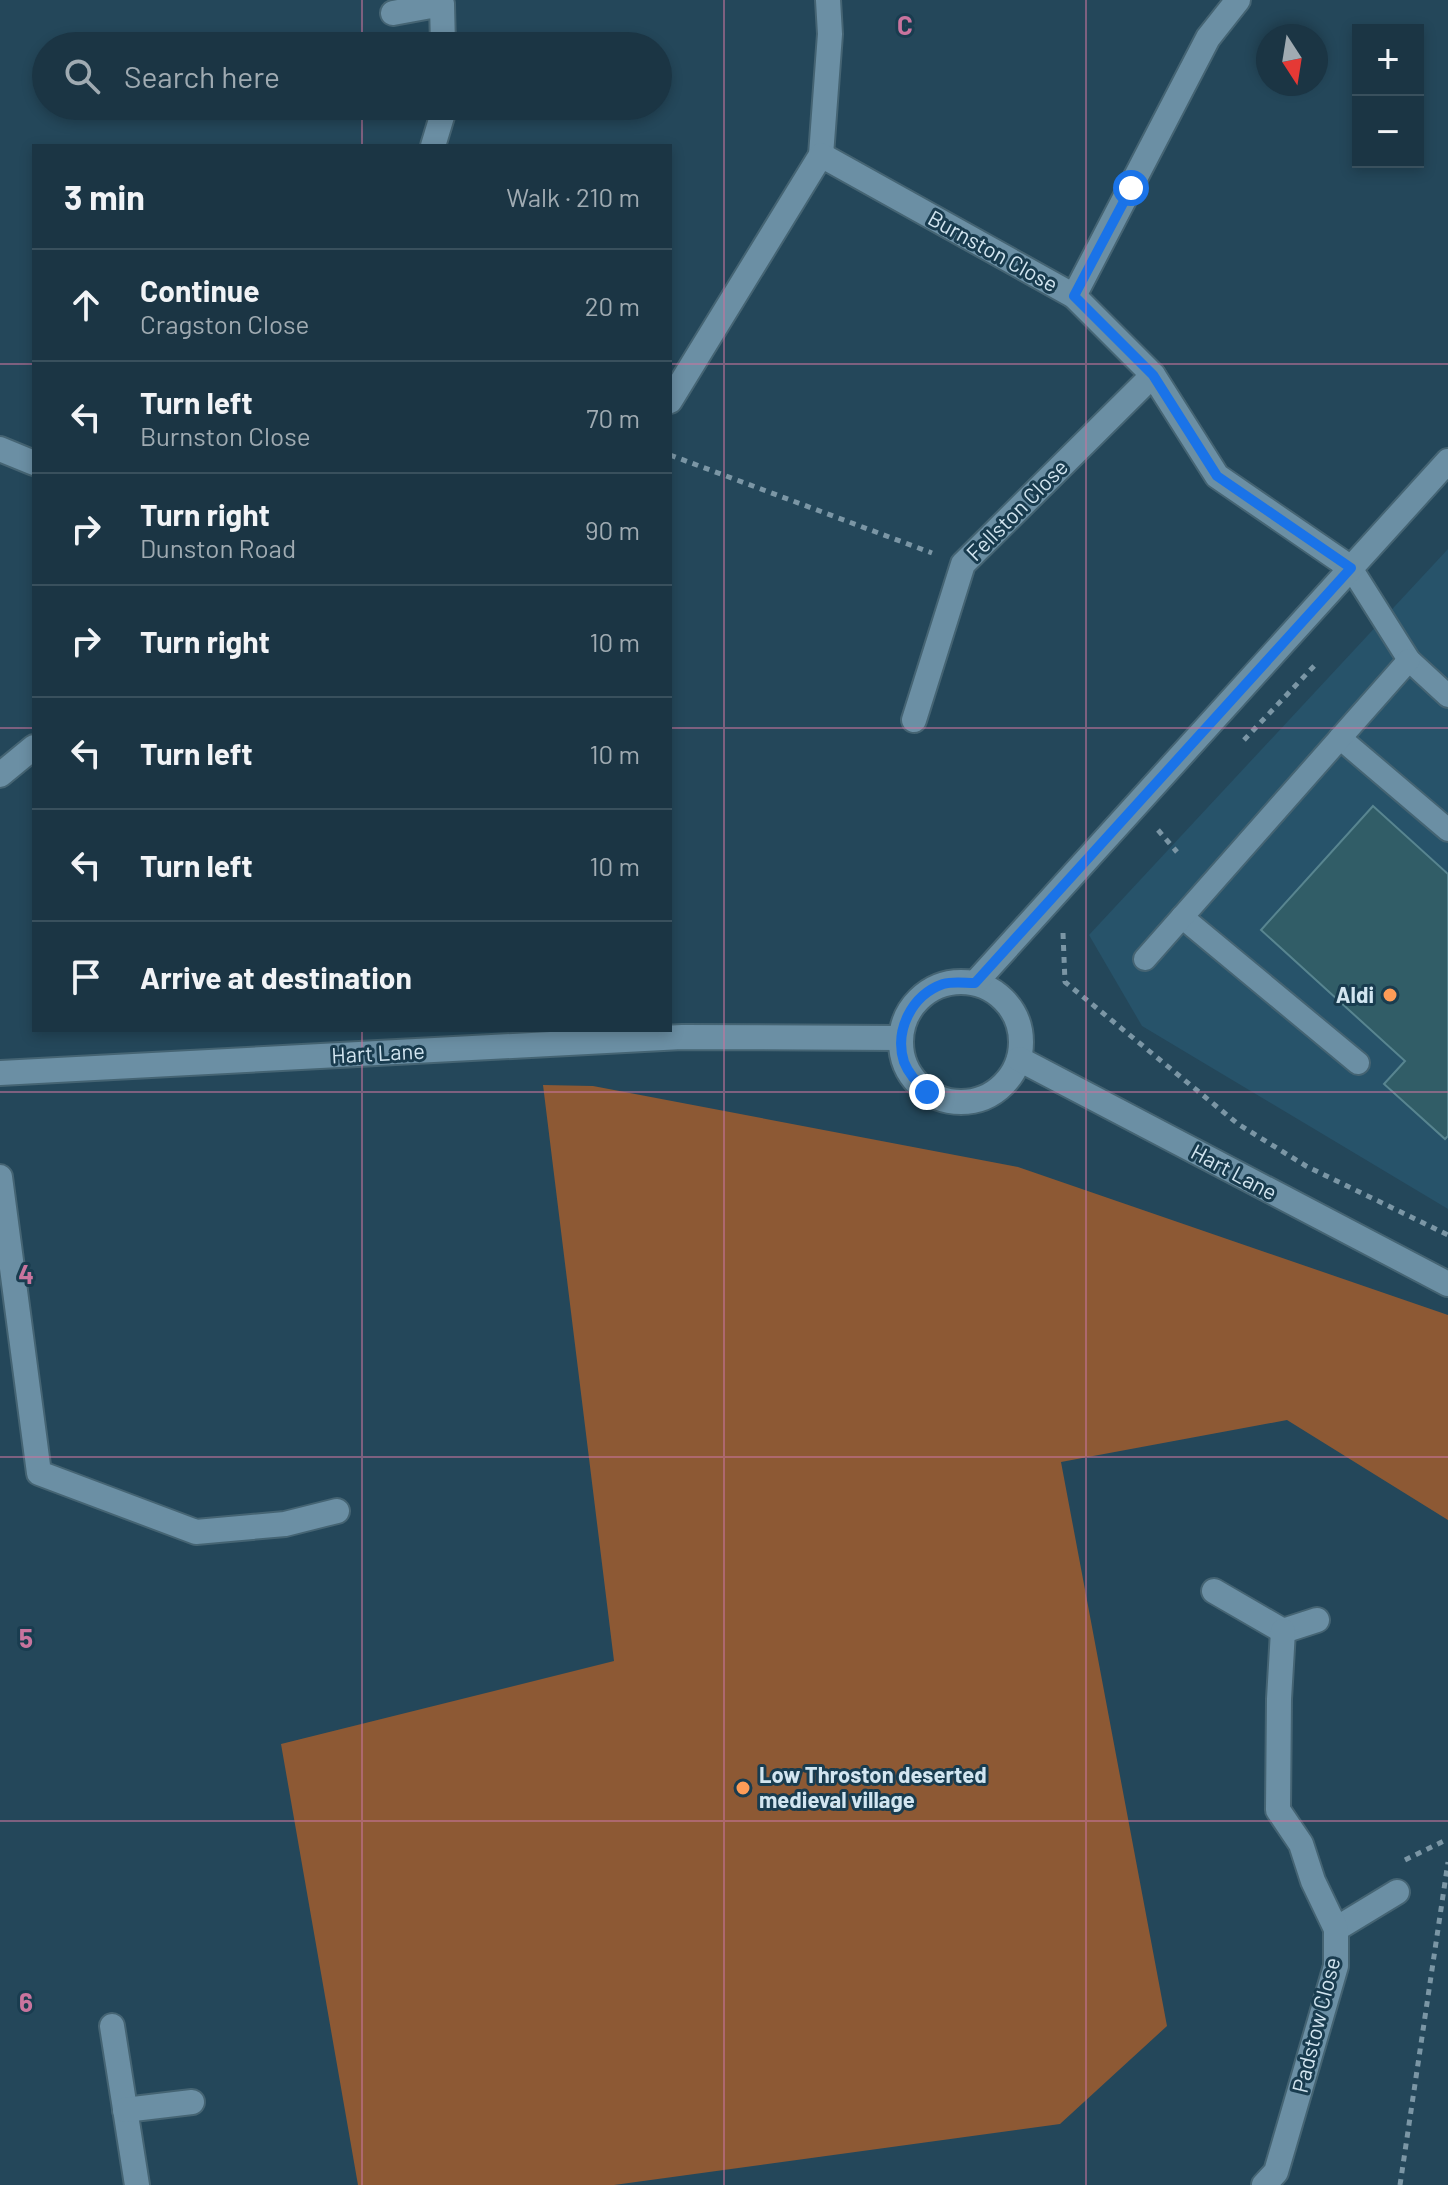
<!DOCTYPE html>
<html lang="en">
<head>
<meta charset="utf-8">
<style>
  body { margin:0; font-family:Barlow,sans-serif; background:#243d4b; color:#f1f3f6 }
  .controls { position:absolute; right:24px; top:24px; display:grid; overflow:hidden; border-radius:0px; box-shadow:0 4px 12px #0003 }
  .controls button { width:72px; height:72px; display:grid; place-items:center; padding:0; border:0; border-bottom:2px solid #39505d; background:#1b3544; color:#f1f3f6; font:40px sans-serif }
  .compass { position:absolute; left:1256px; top:24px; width:72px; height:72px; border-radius:50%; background:#1b3544; box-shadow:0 4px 12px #0003; rotate:168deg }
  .stop { position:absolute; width:24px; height:24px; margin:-18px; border:6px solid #1a73e8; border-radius:50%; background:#fff }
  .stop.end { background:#1a73e8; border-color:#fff; box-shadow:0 2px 8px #0008 }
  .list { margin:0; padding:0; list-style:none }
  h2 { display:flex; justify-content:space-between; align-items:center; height:104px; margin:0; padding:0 32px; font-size:34px }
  h2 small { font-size:26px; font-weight:400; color:#a0abb2 }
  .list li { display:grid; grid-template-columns:52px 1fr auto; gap:24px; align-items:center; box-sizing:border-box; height:112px; padding:0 32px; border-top:2px solid #39505d }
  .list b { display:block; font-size:30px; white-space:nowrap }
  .list p { margin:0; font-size:26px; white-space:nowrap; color:#a0abb2 }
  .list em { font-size:26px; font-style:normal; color:#a0abb2 }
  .icon { flex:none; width:44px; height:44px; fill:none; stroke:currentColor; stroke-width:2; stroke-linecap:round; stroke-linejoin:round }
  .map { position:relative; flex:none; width:1448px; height:2185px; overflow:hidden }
  .search { position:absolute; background:#1b3544; box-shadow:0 4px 12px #0003; left:32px; top:32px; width:640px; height:88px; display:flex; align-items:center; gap:20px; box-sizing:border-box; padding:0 28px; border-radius:44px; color:#a0abb2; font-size:30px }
  .panel { position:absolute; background:#1b3544; box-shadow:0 4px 12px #0003; left:32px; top:144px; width:640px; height:888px; border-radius:0px }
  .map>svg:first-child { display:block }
  .built { fill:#27536a }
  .green { fill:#8d5934 }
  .building { fill:#315d67; stroke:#588590; stroke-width:2 }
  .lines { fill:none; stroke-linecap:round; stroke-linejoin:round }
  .service-casing { stroke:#456473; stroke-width:26 }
  .minor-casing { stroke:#456473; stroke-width:28 }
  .tertiary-casing { stroke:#456473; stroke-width:28 }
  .path { stroke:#7b96a5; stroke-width:5; stroke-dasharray:6 6; stroke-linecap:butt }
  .service { stroke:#6b8fa4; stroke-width:22 }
  .minor { stroke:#6b8fa4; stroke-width:24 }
  .tertiary { stroke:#6b8fa4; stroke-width:24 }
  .route { stroke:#1a73e8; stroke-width:10 }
  .grid { fill:none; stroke:#c9749e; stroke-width:2; stroke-opacity:0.55 }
  .poi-dot { fill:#fe9c57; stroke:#193c4f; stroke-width:3 }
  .labels { text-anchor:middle; stroke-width:6; stroke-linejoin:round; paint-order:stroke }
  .street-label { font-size:22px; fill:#d2e5f0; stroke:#193c4f }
  .poi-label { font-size:22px; font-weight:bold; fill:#d2e5f0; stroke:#193c4f; text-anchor:end }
  .grid-label { font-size:26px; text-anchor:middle; font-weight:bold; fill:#c9749e; stroke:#193c4f; stroke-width:6; stroke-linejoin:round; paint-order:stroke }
</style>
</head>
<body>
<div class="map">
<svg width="1448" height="2185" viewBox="0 0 1448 2185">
  <rect width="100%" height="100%" fill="#24475a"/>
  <path class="built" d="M 1448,549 L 1448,1209 L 1142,1026 L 1089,935 Z"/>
  <path class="green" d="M 543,1085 L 593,1086 L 1018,1167 L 1448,1315 L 1448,1520 L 1287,1420 L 1061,1462 L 1167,2026 L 1060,2124 L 614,2185 L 358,2185 L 281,1744 L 614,1661 Z"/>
  <path class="building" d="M 1373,806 L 1448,874 L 1448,1136 L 1445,1139 L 1384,1084 L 1405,1061 L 1261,930 Z"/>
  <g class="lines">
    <g class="service-casing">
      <g id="service">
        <path d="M 1351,568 L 1409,660 L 1448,696"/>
        <path d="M 1340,738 L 1448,830"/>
        <path d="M 1182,917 L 1358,1063"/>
        <path d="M 1145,959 L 1409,660"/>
      </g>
    </g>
    <g class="minor-casing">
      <g id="minor">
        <path d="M 393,13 L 442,4 L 443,46"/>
        <path d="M 433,146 L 443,113 L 443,106"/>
        <path d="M 821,155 L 830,34 L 828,0"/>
        <path d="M 1074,296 L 1208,38 L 1238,0"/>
        <path d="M 670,401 L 821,155 L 1074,296 L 1153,375 L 1217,476 L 1351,568"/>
        <path d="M 0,449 L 34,463"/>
        <path d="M 914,720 L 963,564 L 1153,375"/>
        <path d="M 0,775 L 34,747"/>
        <path d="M 0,1177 L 39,1473 L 196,1532 L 285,1524 L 337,1511"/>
        <path d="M 1214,1591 L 1283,1631 L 1317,1620"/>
        <path d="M 1336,1929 L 1397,1892"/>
        <path d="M 112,2026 L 137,2185"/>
        <path d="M 125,2110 L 192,2102"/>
        <path d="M 1264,2185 L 1276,2172 L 1336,1966 L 1336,1929 L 1313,1881 L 1301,1844 L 1278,1810 L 1279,1699 L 1283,1631"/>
      </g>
    </g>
    <g class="tertiary-casing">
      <g id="tertiary">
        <circle cx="961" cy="1042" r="60"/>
        <path d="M 975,983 L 1448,461"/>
        <path d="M 1019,1059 L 1448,1284"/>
        <path d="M 0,1073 L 682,1037 L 901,1038"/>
      </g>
    </g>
    <g class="path">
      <path d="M 670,455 L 932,553"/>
      <path d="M 1244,740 L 1315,665"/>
      <path d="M 1158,830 L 1177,852"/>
      <path d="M 1063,933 L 1065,982 L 1238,1124 L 1306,1166 L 1448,1235"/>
      <path d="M 1405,1860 L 1448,1839"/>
      <path d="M 1400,2185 L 1448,1862"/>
    </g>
    <use href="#service" class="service"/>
    <use href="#minor" class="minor"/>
    <use href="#tertiary" class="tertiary"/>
  </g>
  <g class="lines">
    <path class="route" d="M 927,1092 C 918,1083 909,1075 904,1062 C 894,1030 912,995 943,984 C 953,981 965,983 975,983 L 1351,568 L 1217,476 L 1153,375 L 1074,296 L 1131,188"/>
  </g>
  <path class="grid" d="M 362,0 L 362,46M 724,0 L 724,2185M 1086,0 L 1086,2185M 362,106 L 362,146M 0,364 L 34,364M 670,364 L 1448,364M 0,728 L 34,728M 670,728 L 1448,728M 362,1030 L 362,2185M 0,1092 L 1448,1092M 0,1457 L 1448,1457M 0,1821 L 1448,1821"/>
  <g class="poi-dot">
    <circle cx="1390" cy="995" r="8"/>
    <circle cx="743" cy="1788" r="8"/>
  </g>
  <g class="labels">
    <g class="street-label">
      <text transform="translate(993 251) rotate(29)" y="8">Burnston Close</text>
      <text transform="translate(1017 510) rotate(-45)" y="8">Fellston Close</text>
      <text transform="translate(378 1053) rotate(-3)" y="8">Hart Lane</text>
      <text transform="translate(1234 1172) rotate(28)" y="8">Hart Lane</text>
      <text transform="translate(1316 2025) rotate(-76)" y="8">Padstow Close</text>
    </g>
    <g class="poi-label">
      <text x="1374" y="1003">Aldi</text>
      <text x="759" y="1783" text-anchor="start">Low Throston deserted<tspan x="759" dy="25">medieval village</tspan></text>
    </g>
  </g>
  <g class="grid-label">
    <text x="905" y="35">C</text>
    <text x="26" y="1284">4</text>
    <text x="26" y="1648">5</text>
    <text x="26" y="2012">6</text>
  </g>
</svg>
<div class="controls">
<button>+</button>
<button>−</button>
</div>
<svg class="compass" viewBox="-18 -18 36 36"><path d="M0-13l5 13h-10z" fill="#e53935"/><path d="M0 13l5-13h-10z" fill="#a0abb2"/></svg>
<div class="stop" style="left:1131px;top:188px"></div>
<div class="stop end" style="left:927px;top:1092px"></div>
<div class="search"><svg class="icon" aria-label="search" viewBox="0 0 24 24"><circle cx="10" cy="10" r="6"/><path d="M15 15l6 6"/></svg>Search here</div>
<section class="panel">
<h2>3 min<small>Walk · 210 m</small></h2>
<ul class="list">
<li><svg class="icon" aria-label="ahead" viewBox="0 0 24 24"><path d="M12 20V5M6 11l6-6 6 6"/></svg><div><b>Continue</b><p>Cragston Close</p></div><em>20 m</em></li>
<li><svg class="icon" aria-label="left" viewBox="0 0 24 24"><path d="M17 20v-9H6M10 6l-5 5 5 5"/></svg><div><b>Turn left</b><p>Burnston Close</p></div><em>70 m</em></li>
<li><svg class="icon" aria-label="right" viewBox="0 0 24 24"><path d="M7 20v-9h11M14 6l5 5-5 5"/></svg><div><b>Turn right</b><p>Dunston Road</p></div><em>90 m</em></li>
<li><svg class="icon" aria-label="right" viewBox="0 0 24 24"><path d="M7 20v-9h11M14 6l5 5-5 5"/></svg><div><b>Turn right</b></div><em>10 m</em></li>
<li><svg class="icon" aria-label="left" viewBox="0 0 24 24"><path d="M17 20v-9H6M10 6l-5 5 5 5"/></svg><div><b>Turn left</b></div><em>10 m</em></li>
<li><svg class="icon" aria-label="left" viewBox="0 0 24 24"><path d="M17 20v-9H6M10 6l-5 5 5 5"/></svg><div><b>Turn left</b></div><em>10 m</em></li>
<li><svg class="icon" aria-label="arrive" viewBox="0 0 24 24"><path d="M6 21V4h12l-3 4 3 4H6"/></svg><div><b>Arrive at destination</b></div></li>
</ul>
</section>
</div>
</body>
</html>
